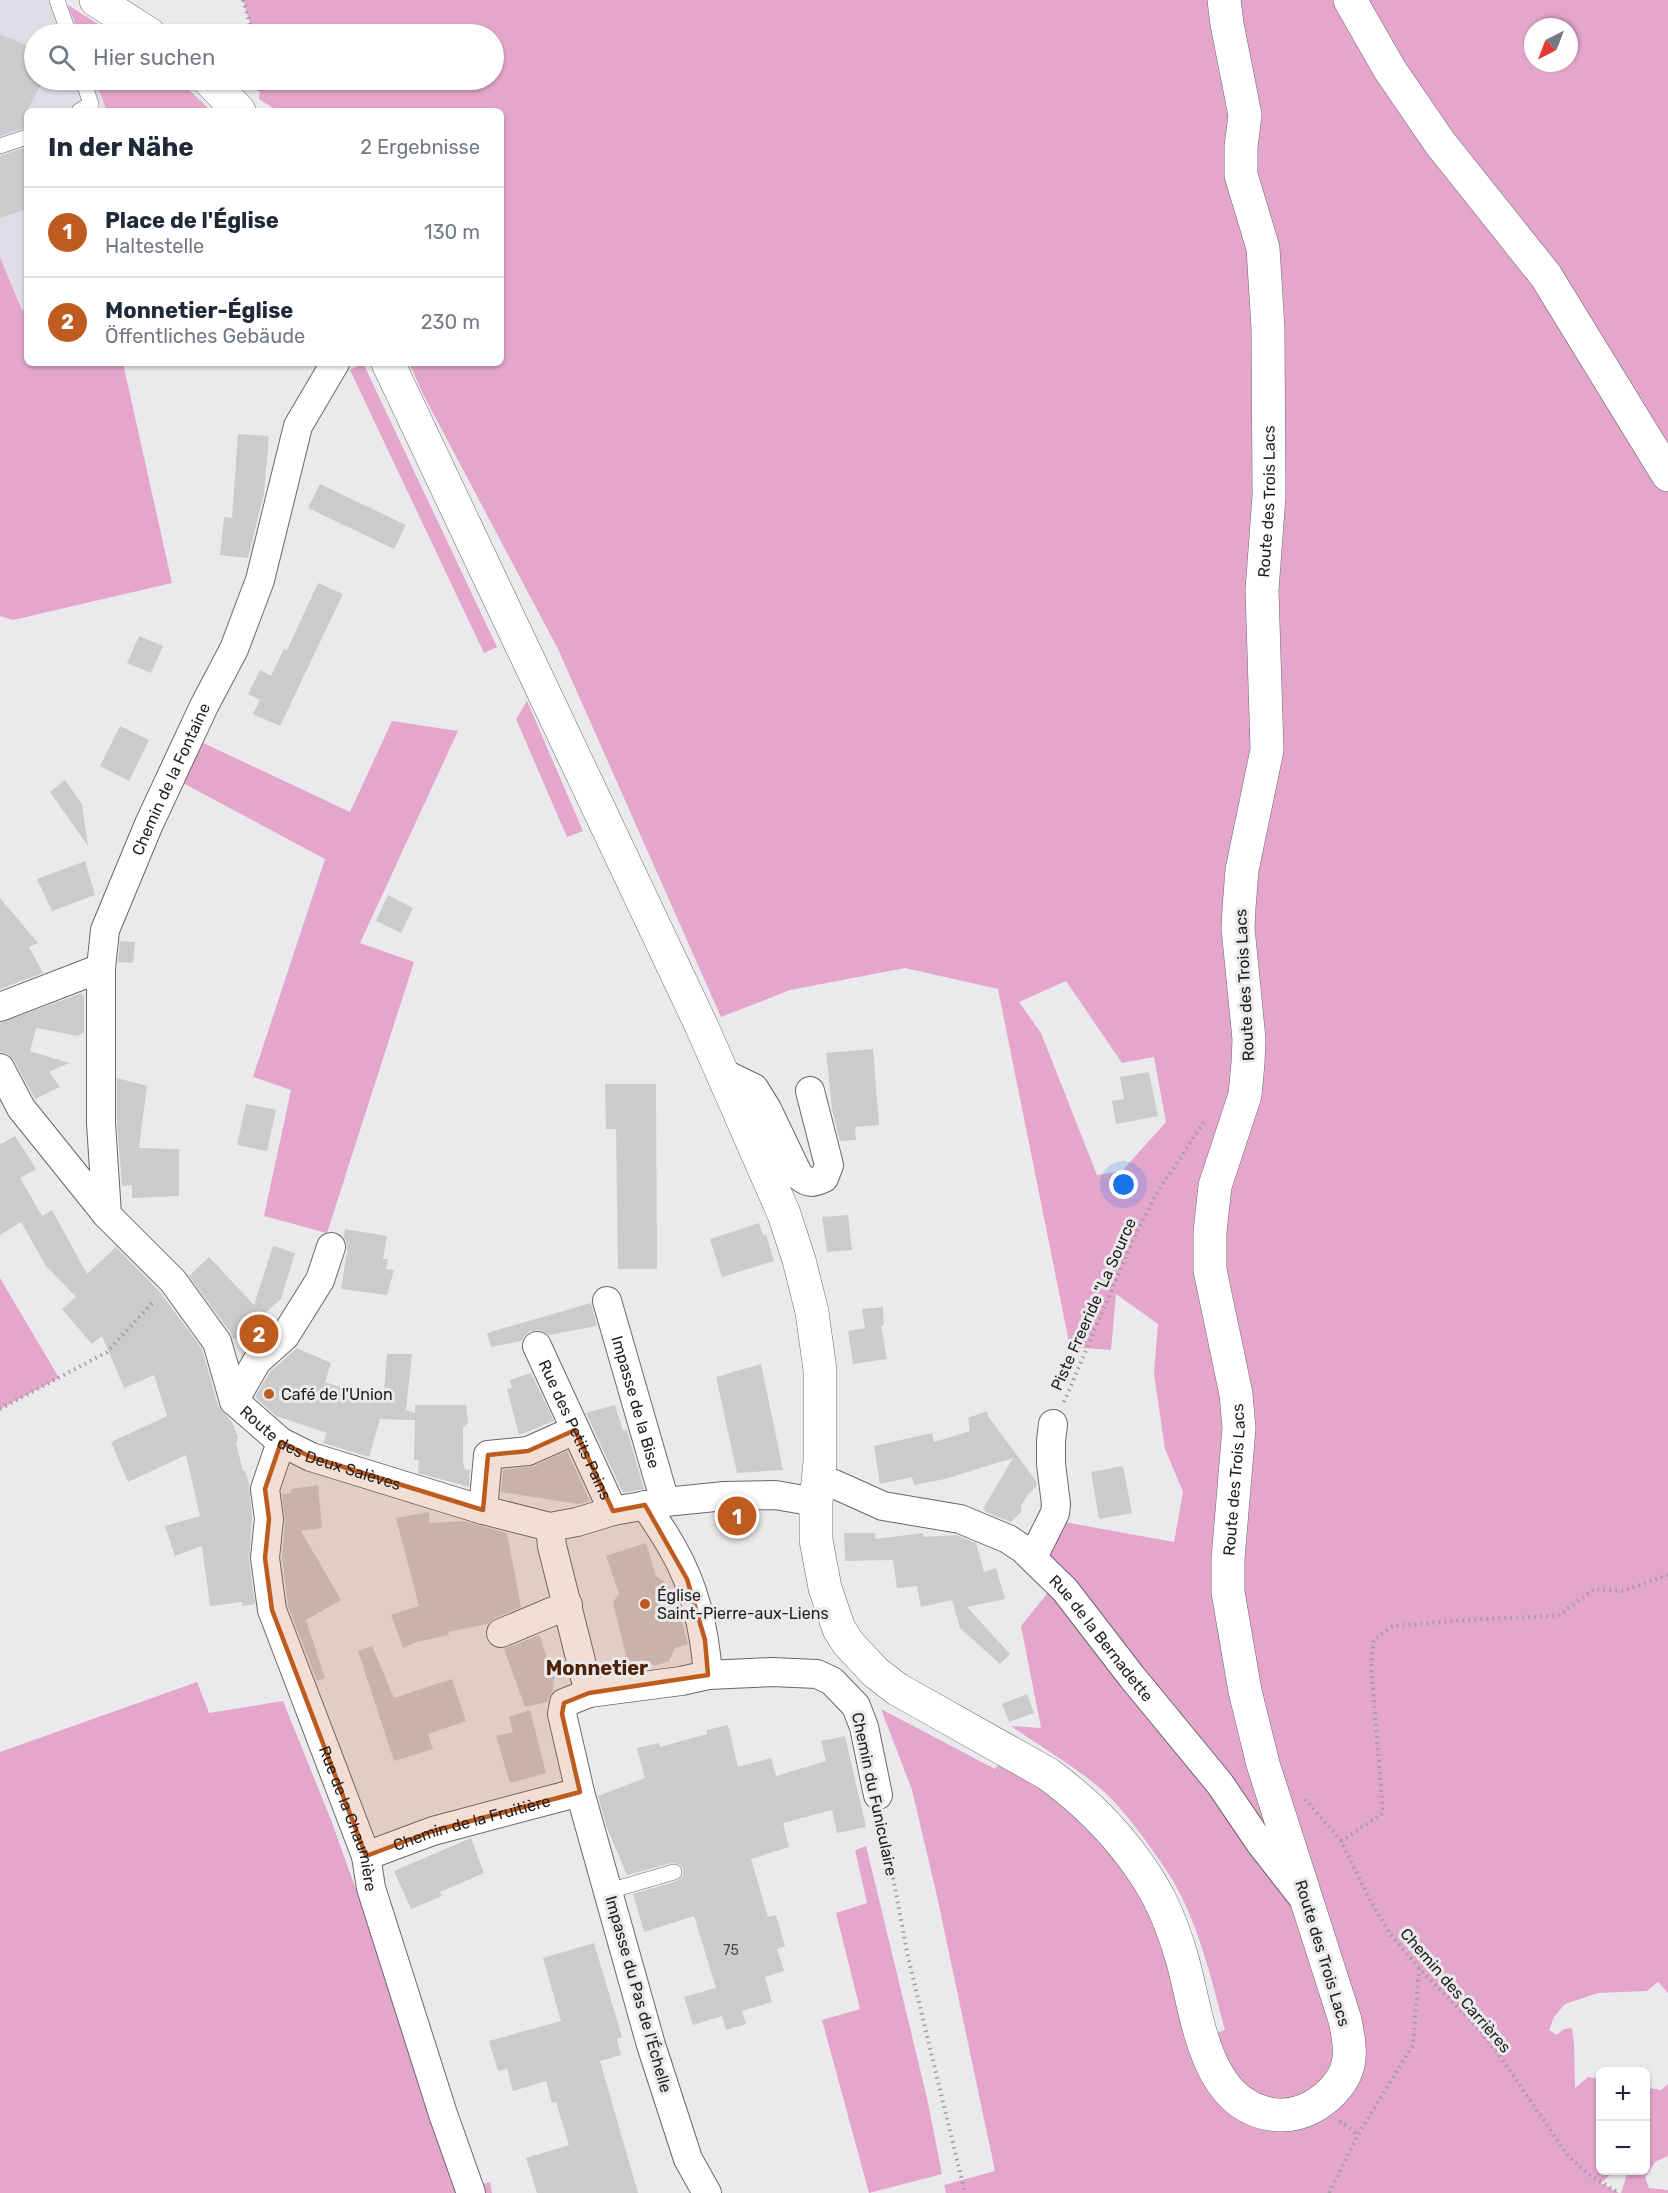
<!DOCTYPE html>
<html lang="de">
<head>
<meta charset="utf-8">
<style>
  body { margin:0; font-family:Rubik,sans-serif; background:#f2f2f3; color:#1f2937 }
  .controls { position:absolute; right:18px; bottom:18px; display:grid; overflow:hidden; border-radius:9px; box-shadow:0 2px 4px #0004 }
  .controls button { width:54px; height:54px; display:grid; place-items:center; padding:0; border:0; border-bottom:2px solid #e0e1e3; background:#fff; color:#1f2937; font:30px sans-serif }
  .compass { position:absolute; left:1524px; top:18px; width:54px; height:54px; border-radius:50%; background:#fff; box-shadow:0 2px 4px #0004; rotate:222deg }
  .you { position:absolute; left:1124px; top:1185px; width:21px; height:21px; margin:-15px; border:4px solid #fff; border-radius:50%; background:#1a73e8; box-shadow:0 0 0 9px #1a73e833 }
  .badge { display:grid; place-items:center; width:39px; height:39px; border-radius:50%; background:#be5c20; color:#fff; font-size:20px; font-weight:700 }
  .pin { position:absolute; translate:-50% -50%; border:3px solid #fff; box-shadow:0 2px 6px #0006 }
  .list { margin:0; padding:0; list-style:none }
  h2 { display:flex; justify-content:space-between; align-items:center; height:78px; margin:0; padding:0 24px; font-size:26px }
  h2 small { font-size:20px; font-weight:400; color:#747a83 }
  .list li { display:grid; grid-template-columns:39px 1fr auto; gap:18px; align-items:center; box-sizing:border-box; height:90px; padding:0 24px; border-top:2px solid #e0e1e3 }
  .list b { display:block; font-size:22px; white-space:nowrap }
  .list p { margin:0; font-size:20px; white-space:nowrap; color:#747a83 }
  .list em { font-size:20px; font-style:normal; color:#747a83 }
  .icon { flex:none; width:33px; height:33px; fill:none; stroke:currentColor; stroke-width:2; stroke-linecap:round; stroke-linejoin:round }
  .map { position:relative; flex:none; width:1668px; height:2193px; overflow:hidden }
  .search { position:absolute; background:#fff; box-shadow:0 2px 4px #0004; left:24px; top:24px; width:480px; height:66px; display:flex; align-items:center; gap:15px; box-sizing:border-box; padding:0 21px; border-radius:33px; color:#747a83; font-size:22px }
  .panel { position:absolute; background:#fff; box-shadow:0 2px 4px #0004; left:24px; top:108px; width:480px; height:258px; border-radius:9px }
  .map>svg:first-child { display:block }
  .built { fill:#e0dde7 }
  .green { fill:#e4a6cc; fill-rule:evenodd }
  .building { fill:#cccacc }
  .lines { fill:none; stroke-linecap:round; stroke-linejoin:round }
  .lane-casing { stroke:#69686b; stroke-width:16 }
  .street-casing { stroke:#69686b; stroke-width:30 }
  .secondary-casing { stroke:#69686b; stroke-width:34 }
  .path { stroke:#9d9d9f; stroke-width:4; stroke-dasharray:1.5 4.5; stroke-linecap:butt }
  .lane { stroke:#fff; stroke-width:15 }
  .street { stroke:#fff; stroke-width:28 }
  .secondary { stroke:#fff; stroke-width:33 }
  .marked { fill:#be5c20; fill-opacity:0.2; stroke:#be5c20; stroke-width:4.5; stroke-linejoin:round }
  .poi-dot { fill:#be5c20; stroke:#eaeaed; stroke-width:2 }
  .labels { text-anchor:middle; stroke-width:6; stroke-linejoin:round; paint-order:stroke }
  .number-label { font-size:14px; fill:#4a4a4b }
  .street-label { font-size:16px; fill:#1f1f20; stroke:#eaeaed }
  .poi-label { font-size:16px; fill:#1f1f20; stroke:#eaeaed; text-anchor:start }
  .quarter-label { font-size:20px; font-weight:bold; fill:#4f2104; stroke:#eaeaed }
</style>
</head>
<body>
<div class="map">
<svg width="1668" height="2193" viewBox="0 0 1668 2193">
  <rect width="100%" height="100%" fill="#eaeaed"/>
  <path class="built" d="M 0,0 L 60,0 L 68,5 L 79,34 L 34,34 L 34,80 L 95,80 L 107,111 L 27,111 L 27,309 L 23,310 L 0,257 Z"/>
  <g class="green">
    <path d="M 243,0 L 1668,0 L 1668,1993 L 1658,1982 L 1647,1991 L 1598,1993 L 1565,2004 L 1554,2017 L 1549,2030 L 1557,2035 L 1564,2029 L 1572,2028 L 1574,2045 L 1575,2088 L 1588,2077 L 1600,2079 L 1600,2170 L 1614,2171 L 1601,2183 L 1619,2193 L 946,2193 L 944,2185 L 995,2171 L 937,1896 L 912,1790 L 881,1709 L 995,1769 L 1002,1761 C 1066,1798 1127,1855 1154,1925 C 1166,1954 1172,1987 1180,2017 L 1219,2032 L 1225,2030 C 1211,1978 1199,1925 1172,1879 C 1163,1865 1153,1851 1143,1837 C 1130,1820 1117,1803 1101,1789 C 1073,1765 1041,1747 1011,1726 L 1041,1728 L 1021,1626 L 1054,1585 L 1050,1553 L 1064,1522 L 1174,1542 L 1183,1492 L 1165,1449 L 1154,1374 L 1158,1324 L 1116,1294 L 1111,1350 L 1070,1347 L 998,989 L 905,968 L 790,990 L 721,1017 L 558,649 L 425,398 L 409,363 L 501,363 L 501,111 L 278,111 L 259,99 L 261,80 L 494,80 L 494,34 L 253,34 ZM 1533,27 L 1569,27 L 1569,63 L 1533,63 ZM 1066,981 L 1122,1063 L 1154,1057 L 1166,1122 L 1122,1171 L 1097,1175 L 1041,1033 L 1019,1002 Z"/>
    <path d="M 68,5 L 114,34 L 79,34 Z"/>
    <path d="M 95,80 L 179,80 L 211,111 L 107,111 Z"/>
    <path d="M 0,257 L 22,310 L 27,309 L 27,363 L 123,363 L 172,583 L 13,620 L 0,616 Z"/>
    <path d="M 363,363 L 497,647 L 484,653 L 350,370 Z"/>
    <path d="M 527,701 L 583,831 L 567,837 L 516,719 Z"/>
    <path d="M 392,721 L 458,731 L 360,943 L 414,962 L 327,1233 L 264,1216 L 291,1090 L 253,1077 L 325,859 L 181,782 L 199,741 L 350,812 Z"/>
    <path d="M 0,1278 L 59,1378 L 0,1409 Z"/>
    <path d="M 197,1682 L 209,1713 L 283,1701 L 331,1820 L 391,1987 L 458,2191 L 490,2182 L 492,2193 L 0,2193 L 0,1752 Z"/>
    <path d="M 866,1846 L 927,2098 L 942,2174 L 869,2193 L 822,2020 L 860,2009 L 836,1913 L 867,1903 L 855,1850 Z"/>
    <path d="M 1668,2084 L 1668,2156 L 1655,2162 L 1645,2177 L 1649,2188 L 1668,2190 L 1668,2193 L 1621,2193 L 1628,2171 L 1646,2170 L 1646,2099 L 1649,2088 L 1661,2090 Z"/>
  </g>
  <g class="building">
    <path d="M 0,34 L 34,49 L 34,80 L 43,80 L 27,111 L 27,127 L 0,136 Z"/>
    <path d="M 27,147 L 27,209 L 0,218 L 0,156 Z"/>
    <path d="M 238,434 L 269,436 L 264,493 L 248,558 L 220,555 L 224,517 L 232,518 Z"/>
    <path d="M 320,484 L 406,525 L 394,549 L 308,508 Z"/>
    <path d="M 318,583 L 343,594 L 280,726 L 253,714 L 260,700 L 248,694 L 260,670 L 271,676 L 284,649 L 287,650 Z"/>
    <path d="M 139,636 L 163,646 L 151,673 L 127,663 Z"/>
    <path d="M 120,726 L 149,740 L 129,781 L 100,766 Z"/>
    <path d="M 65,780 L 82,804 L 88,846 L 50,792 Z"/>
    <path d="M 85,861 L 95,895 L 52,911 L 37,879 Z"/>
    <path d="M 388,895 L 413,908 L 401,933 L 376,921 Z"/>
    <path d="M 0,898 L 38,943 L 29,947 L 43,973 L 0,989 Z"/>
    <path d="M 120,941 L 135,942 L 133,963 L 118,962 Z"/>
    <path d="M 82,993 L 84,997 L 84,1032 L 78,1036 L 36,1028 L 30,1051 L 69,1063 L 49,1072 L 60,1087 L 35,1099 L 14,1060 L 8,1054 L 0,1052 L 0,1023 Z"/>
    <path d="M 873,1049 L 879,1125 L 855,1127 L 856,1140 L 840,1141 L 832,1109 L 826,1053 Z"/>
    <path d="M 1149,1072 L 1158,1116 L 1116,1124 L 1112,1101 L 1124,1099 L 1120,1077 Z"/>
    <path d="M 117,1078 L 147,1086 L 139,1148 L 179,1149 L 179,1196 L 132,1198 L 132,1185 L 122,1186 L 117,1122 Z"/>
    <path d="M 605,1084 L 656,1084 L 657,1269 L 618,1269 L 616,1129 L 606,1129 Z"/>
    <path d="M 246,1104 L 276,1110 L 267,1151 L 237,1145 Z"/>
    <path d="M 15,1136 L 36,1169 L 20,1178 L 42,1216 L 52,1210 L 87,1274 L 116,1247 L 160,1292 L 202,1349 L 218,1406 L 232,1422 L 238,1437 L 236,1443 L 243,1471 L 245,1470 L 249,1484 L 252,1519 L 249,1560 L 255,1604 L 242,1606 L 242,1602 L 210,1606 L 202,1546 L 175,1556 L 165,1526 L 200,1516 L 186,1455 L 128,1482 L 111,1442 L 167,1416 L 154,1375 L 124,1388 L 102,1336 L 92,1344 L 62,1309 L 76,1297 L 46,1266 L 21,1222 L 0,1235 L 0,1142 L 1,1144 Z"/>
    <path d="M 848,1215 L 852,1250 L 827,1252 L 822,1217 Z"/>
    <path d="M 759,1223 L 763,1235 L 766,1234 L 774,1261 L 722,1277 L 710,1239 Z"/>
    <path d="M 345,1229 L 387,1236 L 383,1259 L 388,1259 L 386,1269 L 394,1270 L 387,1295 L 341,1289 L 347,1252 L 347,1244 L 344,1237 Z"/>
    <path d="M 273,1246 L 295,1253 L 281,1299 L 234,1340 L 230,1332 L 189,1276 L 209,1257 L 254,1305 Z"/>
    <path d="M 591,1303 L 597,1326 L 549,1335 L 539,1330 L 531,1331 L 524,1336 L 522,1341 L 491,1347 L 487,1333 Z"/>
    <path d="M 883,1307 L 884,1325 L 881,1326 L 887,1359 L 853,1364 L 848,1331 L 865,1328 L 862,1309 Z"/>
    <path d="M 297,1348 L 331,1363 L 325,1382 L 383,1402 L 387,1354 L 412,1354 L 406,1410 L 415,1413 L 415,1405 L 466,1405 L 468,1423 L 463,1428 L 463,1461 L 465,1470 L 470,1469 L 469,1487 L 418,1473 L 419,1460 L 414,1460 L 415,1420 L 380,1419 L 369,1457 L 323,1443 L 327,1433 L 276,1416 L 255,1397 L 270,1372 Z"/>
    <path d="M 761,1364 L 783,1470 L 737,1473 L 716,1377 Z"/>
    <path d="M 531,1373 L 554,1421 L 519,1435 L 507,1389 L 512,1388 L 510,1380 Z"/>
    <path d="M 615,1405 L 623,1431 L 627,1430 L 644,1489 L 623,1493 L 586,1413 Z"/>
    <path d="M 987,1411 L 988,1416 L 1036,1481 L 1037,1486 L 1028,1494 L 1021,1506 L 1021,1512 L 1011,1522 L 986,1512 L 983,1509 L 1013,1458 L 945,1479 L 914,1485 L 912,1477 L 880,1484 L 874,1446 L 932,1433 L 934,1442 L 970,1431 L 968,1418 Z"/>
    <path d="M 567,1451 L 590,1501 L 578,1504 L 501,1492 L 503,1470 L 534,1466 Z"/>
    <path d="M 1123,1466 L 1132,1513 L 1099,1519 L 1091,1472 Z"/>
    <path d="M 318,1485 L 322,1528 L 301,1531 L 341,1600 L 306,1620 L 325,1678 L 317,1681 L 288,1606 L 282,1558 L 285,1521 L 282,1494 L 291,1493 L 291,1489 Z"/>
    <path d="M 429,1512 L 430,1523 L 463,1521 L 507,1533 L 521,1607 L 495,1618 L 487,1624 L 448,1632 L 449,1635 L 417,1642 L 403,1648 L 391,1615 L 419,1606 L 396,1518 Z"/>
    <path d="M 844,1533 L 875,1533 L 875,1539 L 923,1533 L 924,1537 L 956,1535 L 976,1543 L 984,1572 L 996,1568 L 1005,1599 L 967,1607 L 1010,1654 L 1000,1664 L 960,1628 L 952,1600 L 921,1607 L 917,1586 L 897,1588 L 893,1560 L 845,1561 Z"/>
    <path d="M 646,1543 L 656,1576 L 667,1584 L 678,1619 L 681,1618 L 688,1644 L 675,1648 L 669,1661 L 655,1666 L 643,1660 L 628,1664 L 613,1602 L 619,1594 L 606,1556 Z"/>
    <path d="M 539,1635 L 554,1677 L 553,1691 L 547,1702 L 525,1707 L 504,1649 Z"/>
    <path d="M 372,1646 L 394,1698 L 452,1679 L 466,1721 L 428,1734 L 433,1749 L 394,1761 L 358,1651 Z"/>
    <path d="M 1027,1694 L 1034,1713 L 1009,1722 L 1002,1704 Z"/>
    <path d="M 530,1710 L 546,1773 L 510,1783 L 496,1736 L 513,1732 L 509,1717 Z"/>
    <path d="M 728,1725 L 738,1767 L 771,1758 L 776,1776 L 826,1761 L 821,1741 L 845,1736 L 866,1827 L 837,1833 L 832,1810 L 783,1823 L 789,1847 L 751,1859 L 768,1917 L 776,1915 L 785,1946 L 777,1949 L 784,1971 L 765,1977 L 772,2002 L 742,2011 L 746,2024 L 726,2030 L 722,2016 L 693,2025 L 684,1997 L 716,1988 L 694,1916 L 644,1932 L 633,1894 L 677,1881 L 683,1875 L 683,1869 L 680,1865 L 672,1863 L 627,1875 L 606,1825 L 598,1796 L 645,1778 L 637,1748 L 659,1743 L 660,1747 L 707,1734 L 707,1730 Z"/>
    <path d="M 471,1838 L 484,1873 L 440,1892 L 442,1896 L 411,1909 L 394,1871 Z"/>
    <path d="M 594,1943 L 622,2037 L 617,2039 L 621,2055 L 600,2061 L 638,2193 L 537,2193 L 526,2158 L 569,2145 L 556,2102 L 552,2103 L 546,2081 L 513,2091 L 507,2069 L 498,2071 L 489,2041 L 561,2021 L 543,1958 Z"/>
  </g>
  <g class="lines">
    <g class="lane-casing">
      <g id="lane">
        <path d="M 57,0 L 69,34"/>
        <path d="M 79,111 L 91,104 L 83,80"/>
        <path d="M 0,146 L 27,137"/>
        <path d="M 609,1891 L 674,1872"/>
      </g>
    </g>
    <g class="street-casing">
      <g id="street">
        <path d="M 0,1007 L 101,968"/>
        <path id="s1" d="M 0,1068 L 21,1108 L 107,1215 L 173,1281 L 217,1342 L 234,1401 L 281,1442 L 311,1457 L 483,1510 L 550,1527 L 577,1522 L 613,1511 L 665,1502 L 725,1496 L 775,1495 L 816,1502"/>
        <path d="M 723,1073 L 754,1088 L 767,1109 L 799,1176 C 809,1184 813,1183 824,1178 L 829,1165 L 810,1091"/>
        <path id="s2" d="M 107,1215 L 101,1123 L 101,968 L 105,930 L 149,824 L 204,706 L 234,649 L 260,580 L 298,426 L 335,363"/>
        <path id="s3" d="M 607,1301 L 665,1502"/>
        <path id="s4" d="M 537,1346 L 613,1511"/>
        <path d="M 234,1401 L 257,1361 L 285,1336 L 320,1280 L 331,1247"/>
        <path id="s5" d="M 281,1442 L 265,1489 L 269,1519 L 265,1558 L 272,1610 L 366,1856 L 371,1888 L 443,2114 L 471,2193"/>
        <path id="s6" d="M 819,1481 L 834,1484 L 883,1506 L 960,1519 L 1008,1539 L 1023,1549 L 1065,1590 L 1132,1677 L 1220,1784 L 1260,1843 L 1303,1898"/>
        <path d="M 645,1505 C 655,1520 665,1534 673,1549 C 695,1587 705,1633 708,1675"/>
        <path d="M 483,1510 L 488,1455 L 528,1451 L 575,1430"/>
        <path d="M 550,1527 L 552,1546 L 589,1693"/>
        <path d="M 1033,1557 L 1055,1513 L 1056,1504 L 1051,1464 L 1051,1441 L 1053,1424"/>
        <path d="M 501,1633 L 568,1605"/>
        <path id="s7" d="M 366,1856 L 433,1831 L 580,1792"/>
        <path d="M 707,2193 L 688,2159 L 651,2045 L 580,1792 L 562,1714 L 564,1703 L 589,1693 L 681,1681 L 708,1675 L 772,1672 L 817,1674 L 832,1681 L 856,1706 L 864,1727 L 878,1795"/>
      </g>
    </g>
    <g class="secondary-casing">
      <g id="secondary">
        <path d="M 96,0 L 149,34"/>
        <path d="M 1350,0 L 1390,70 L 1440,143 L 1546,276 L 1668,475"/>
        <path d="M 209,80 L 239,111"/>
        <path id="s8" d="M 388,363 L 702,1027 L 784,1214 L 799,1260 L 812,1312 L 820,1370 L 820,1462 L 816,1502 L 816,1540 L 825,1588 L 839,1629 L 848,1643 L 875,1672 L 897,1689 L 1048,1774 C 1093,1807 1132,1848 1159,1898 C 1169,1918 1177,1940 1183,1962 C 1198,2016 1205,2111 1279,2115 C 1302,2116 1324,2103 1338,2085 C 1354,2065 1350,2044 1345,2020 L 1263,1764 L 1245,1691 L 1228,1592 L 1228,1559 L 1239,1428 L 1236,1394 L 1210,1270 L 1210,1232 L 1215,1186 L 1245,1095 L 1248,1063 L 1249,1039 L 1238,928 L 1239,908 L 1242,870 L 1267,750 L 1262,590 L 1269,496 L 1268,328 L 1263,248 L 1241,175 L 1241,147 L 1245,115 L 1227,24 L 1224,0"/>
      </g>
    </g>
    <g class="path">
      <path d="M 243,0 L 253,34"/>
      <path d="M 260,91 L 261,80"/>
      <path d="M 1064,1402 L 1133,1240 L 1155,1196 L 1204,1122"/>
      <path d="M 0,1409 L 107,1352 L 154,1301"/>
      <path d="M 1305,1799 L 1341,1841 L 1371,1902 L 1390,1934 L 1419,1968 L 1476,2026 L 1498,2053 L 1568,2156 L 1588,2174 L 1619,2193"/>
      <path d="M 882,1819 L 908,1957 L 965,2193"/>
      <path d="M 1341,1841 L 1383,1813 L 1371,1663 L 1374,1639 L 1393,1626 L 1480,1619 L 1558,1616 L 1594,1589 L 1623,1591 L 1668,1575"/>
      <path d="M 1340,2121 L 1358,2135"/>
      <path d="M 1329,2193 L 1358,2135 L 1413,2045 L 1419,1968"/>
    </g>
    <use href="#lane" class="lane"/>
    <use href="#street" class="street"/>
    <use href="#secondary" class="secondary"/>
  </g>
  <path class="marked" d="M 575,1430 L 613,1511 L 645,1505 L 687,1579 L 705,1640 L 708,1675 L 589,1693 L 564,1703 L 562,1714 L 580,1792 L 433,1831 L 366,1856 L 272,1610 L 265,1558 L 269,1519 L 265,1489 L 281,1442 L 311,1457 L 483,1510 L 488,1455 L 528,1451 Z"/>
  <g class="poi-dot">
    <circle cx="269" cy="1394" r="6"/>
    <circle cx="645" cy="1604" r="6"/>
  </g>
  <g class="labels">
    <g class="number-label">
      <text x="731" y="1955">75</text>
    </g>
    <g class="street-label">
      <text dy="6" stroke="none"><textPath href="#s8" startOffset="3734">Route des Trois Lacs</textPath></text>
      <text dy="6" stroke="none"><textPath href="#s2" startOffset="450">Chemin de la Fontaine</textPath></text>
      <text transform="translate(1244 985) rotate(-93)" y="6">Route des Trois Lacs</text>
      <text transform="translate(1093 1304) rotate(-66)" y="6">Piste Freeride "La Source</text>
      <text dy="6" stroke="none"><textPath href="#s3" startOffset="105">Impasse de la Bise</textPath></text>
      <text dy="6" stroke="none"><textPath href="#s4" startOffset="92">Rue des Petits Pains</textPath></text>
      <text dy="6" stroke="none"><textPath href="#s1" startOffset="513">Route des Deux Salèves</textPath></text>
      <text dy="6" stroke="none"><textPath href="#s8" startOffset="2744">Route des Trois Lacs</textPath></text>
      <text dy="6" stroke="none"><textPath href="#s6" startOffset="336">Rue de la Bernadette</textPath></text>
      <text transform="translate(875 1794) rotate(78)" y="6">Chemin du Funiculaire</text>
      <text dy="6" stroke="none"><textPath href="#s5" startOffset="394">Rue de la Chaumière</textPath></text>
      <text dy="6" stroke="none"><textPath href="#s7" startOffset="111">Chemin de la Fruitière</textPath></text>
      <text transform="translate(1323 1953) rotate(73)" y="6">Route des Trois Lacs</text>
      <text transform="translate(1456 1990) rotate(49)" y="6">Chemin des Carrières</text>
      <text transform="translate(639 1994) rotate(74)" y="6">Impasse du Pas de l'Échelle</text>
    </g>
    <g class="poi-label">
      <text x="281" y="1400">Café de l'Union</text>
      <text x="657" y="1601">Église<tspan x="657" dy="18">Saint-Pierre-aux-Liens</tspan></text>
    </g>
    <g class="quarter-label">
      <text x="597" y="1675">Monnetier</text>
    </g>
  </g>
</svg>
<div class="controls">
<button>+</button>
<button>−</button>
</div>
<svg class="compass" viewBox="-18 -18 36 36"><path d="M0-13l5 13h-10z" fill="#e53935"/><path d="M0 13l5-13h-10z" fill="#747a83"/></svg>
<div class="you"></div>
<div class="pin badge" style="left:737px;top:1516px">1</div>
<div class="pin badge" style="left:259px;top:1334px">2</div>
<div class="search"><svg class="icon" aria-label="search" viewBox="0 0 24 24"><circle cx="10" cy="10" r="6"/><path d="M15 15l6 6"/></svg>Hier suchen</div>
<section class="panel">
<h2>In der Nähe<small>2 Ergebnisse</small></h2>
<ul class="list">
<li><span class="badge">1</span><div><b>Place de l'Église</b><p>Haltestelle</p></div><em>130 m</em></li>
<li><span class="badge">2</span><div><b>Monnetier-Église</b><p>Öffentliches Gebäude</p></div><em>230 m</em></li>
</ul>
</section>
</div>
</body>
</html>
